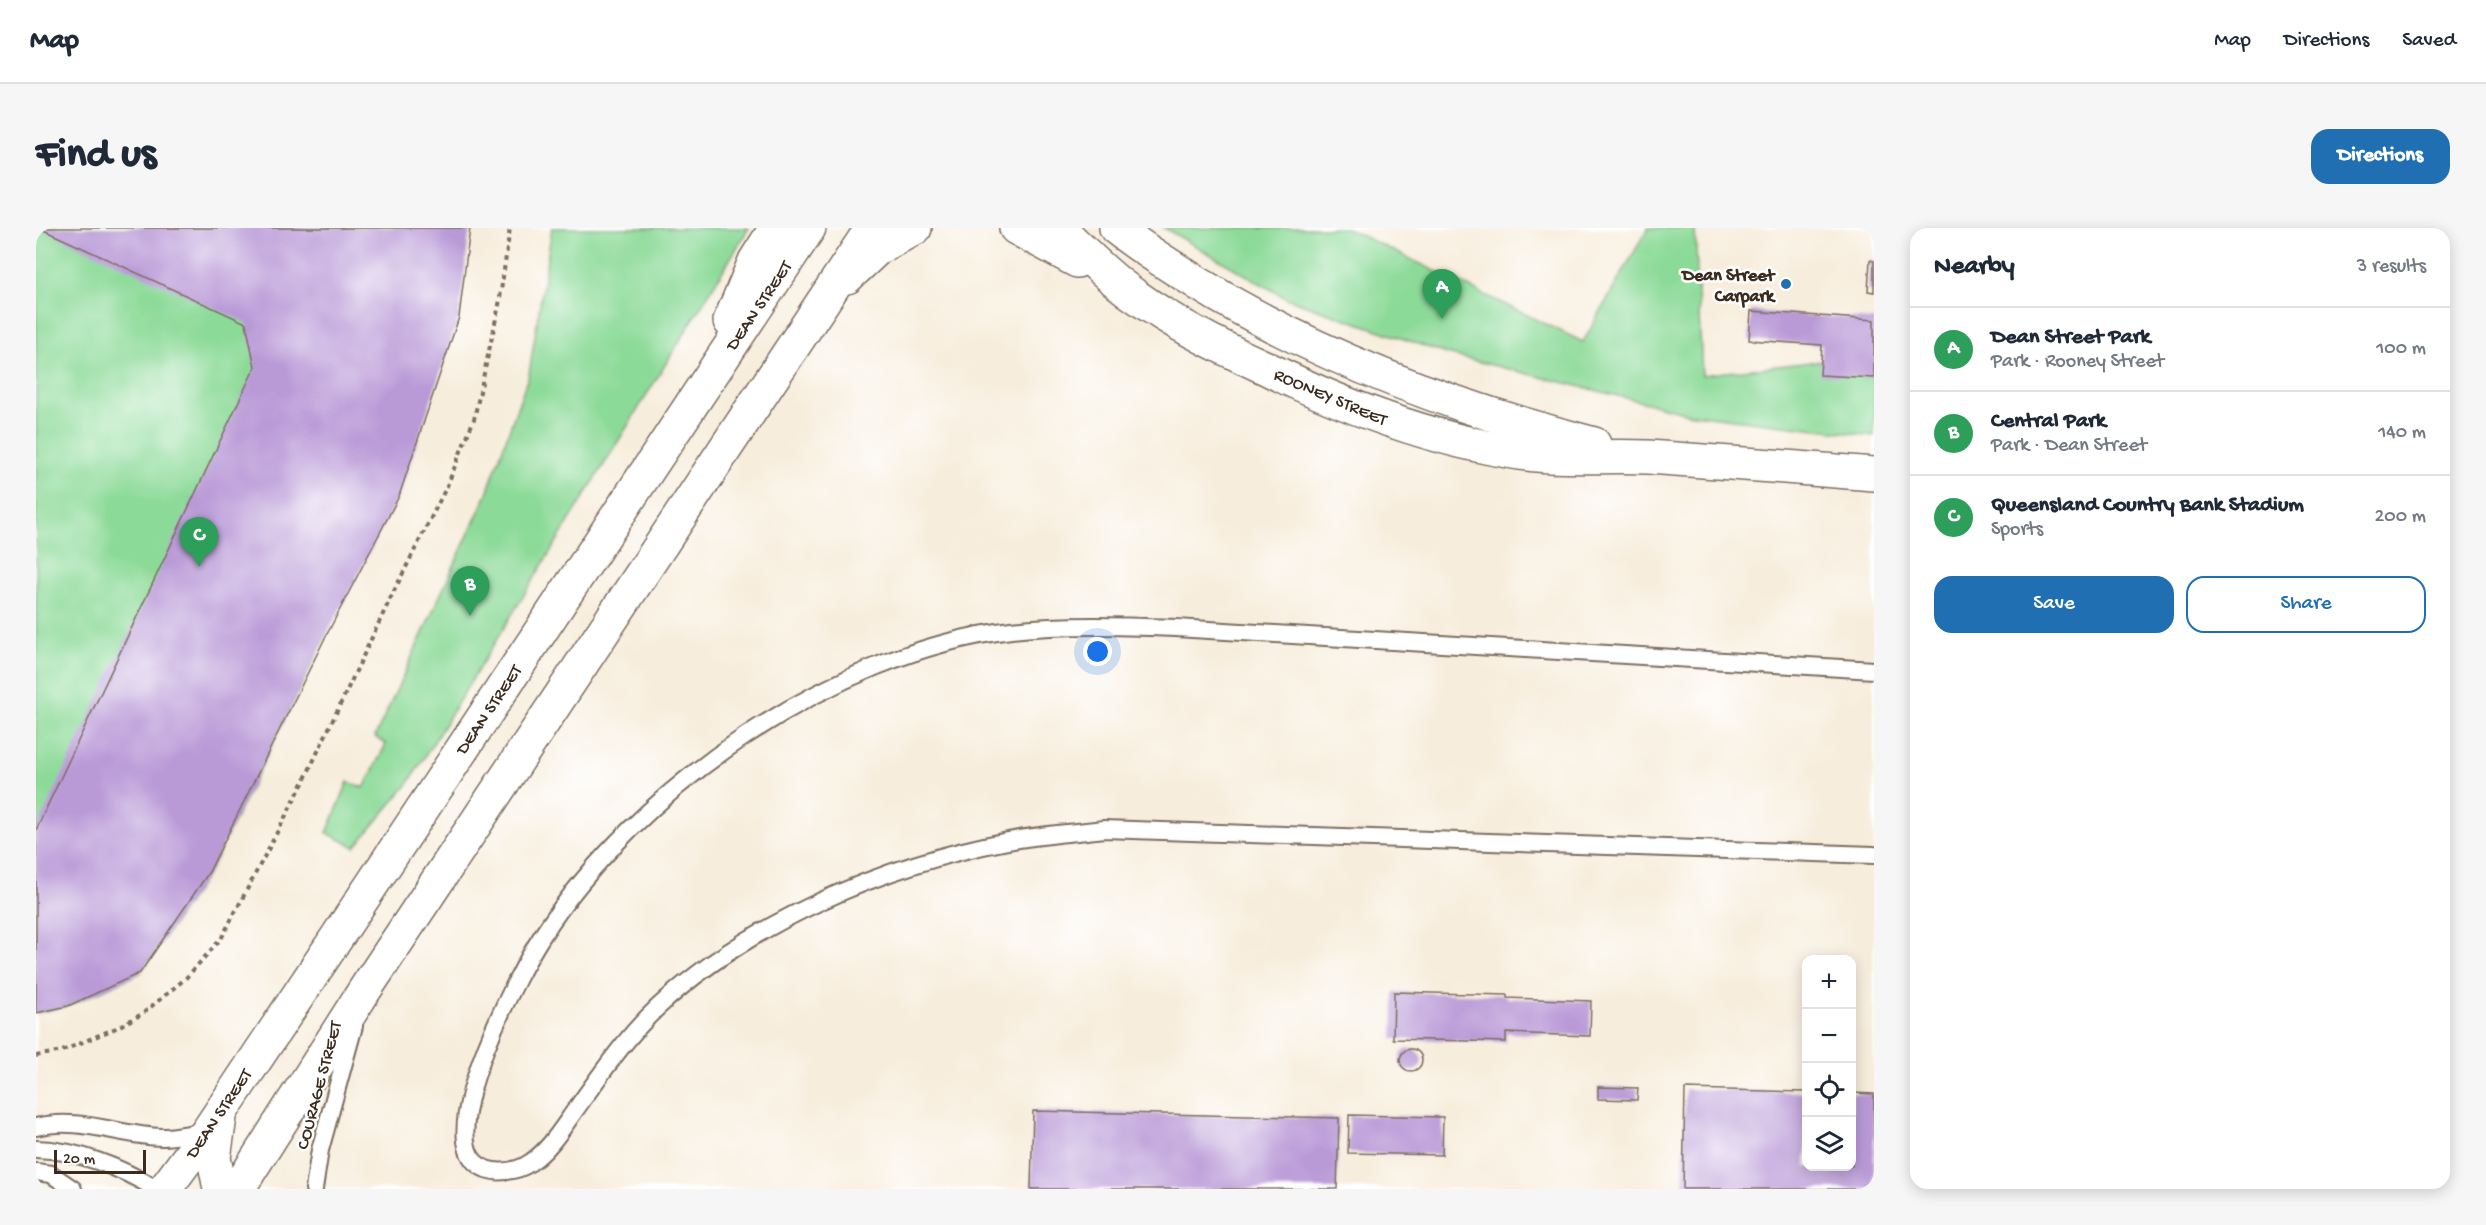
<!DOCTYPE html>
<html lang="en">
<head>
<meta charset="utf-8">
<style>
  body { margin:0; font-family:"Gochi Hand",sans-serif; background:#f6f6f7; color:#1f2937 }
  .controls { position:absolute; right:18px; bottom:18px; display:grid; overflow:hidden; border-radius:12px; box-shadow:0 3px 15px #0003 }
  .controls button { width:54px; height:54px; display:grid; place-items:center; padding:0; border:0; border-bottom:2px solid #e0e1e3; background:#fff; color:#1f2937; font:30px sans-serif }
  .scale { position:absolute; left:18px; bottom:15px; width:92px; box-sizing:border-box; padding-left:6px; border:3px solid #3b2a1e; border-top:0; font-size:16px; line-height:21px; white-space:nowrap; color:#3b2a1e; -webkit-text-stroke:4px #fff; paint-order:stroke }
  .you { position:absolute; left:1062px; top:424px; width:21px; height:21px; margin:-15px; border:4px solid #fff; border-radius:50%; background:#1a73e8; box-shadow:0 0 0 9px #1a73e833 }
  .badge { display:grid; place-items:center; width:39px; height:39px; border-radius:50%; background:#1f6fb2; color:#fff; font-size:20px; font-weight:700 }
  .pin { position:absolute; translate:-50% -50px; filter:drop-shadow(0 2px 3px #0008) }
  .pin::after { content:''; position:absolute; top:32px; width:21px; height:18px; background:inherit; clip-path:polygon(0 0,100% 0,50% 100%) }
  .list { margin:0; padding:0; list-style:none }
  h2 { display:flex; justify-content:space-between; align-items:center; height:78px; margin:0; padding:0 24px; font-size:26px }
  h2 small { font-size:20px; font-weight:400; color:#747a83 }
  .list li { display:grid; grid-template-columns:39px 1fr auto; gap:18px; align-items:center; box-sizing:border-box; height:84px; padding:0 24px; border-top:2px solid #e0e1e3 }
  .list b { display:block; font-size:22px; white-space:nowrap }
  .list p { margin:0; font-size:20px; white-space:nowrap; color:#747a83 }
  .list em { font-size:20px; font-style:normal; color:#747a83 }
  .actions { display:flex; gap:12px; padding:18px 24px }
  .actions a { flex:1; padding:14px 0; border:2px solid #1f6fb2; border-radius:18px; text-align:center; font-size:21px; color:#1f6fb2 }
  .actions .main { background:#1f6fb2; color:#fff }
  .icon { flex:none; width:33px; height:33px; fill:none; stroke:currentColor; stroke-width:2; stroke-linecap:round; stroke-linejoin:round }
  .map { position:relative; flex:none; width:1838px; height:961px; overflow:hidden; border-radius:18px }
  header { display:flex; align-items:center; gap:36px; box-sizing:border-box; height:84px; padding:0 30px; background:#fff; border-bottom:2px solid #e0e1e3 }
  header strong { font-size:28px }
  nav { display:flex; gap:33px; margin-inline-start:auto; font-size:21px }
  .intro { display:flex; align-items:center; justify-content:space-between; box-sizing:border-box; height:144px; padding:0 36px }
  h1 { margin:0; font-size:42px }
  .button { padding:15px 27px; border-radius:18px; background:#1f6fb2; color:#fff; font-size:21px; font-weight:700 }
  main { display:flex; gap:36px; padding:0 36px }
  aside { flex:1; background:#fff; border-radius:18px; box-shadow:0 3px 15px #0003 }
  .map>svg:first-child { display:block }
  .green { fill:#8cda98; stroke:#64825b; stroke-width:1.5 }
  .building { fill:#b99ad7 }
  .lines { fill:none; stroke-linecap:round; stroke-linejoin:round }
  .lane-casing { stroke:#7d6e60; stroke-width:20 }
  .street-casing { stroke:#7d6e60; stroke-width:36 }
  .secondary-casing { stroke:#7d6e60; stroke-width:36 }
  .path { stroke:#7d6e60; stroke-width:4; stroke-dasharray:4.5 4.5; stroke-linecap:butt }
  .lane { stroke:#fff; stroke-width:16 }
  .street { stroke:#fff; stroke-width:33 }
  .secondary { stroke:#fff; stroke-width:33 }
  .poi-dot { fill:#1f6fb2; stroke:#fff; stroke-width:2 }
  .labels { text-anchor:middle; stroke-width:5; stroke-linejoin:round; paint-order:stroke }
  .poi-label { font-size:18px; font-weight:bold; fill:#3b2a1e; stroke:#fff; text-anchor:end }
  .street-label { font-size:18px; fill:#3b2a1e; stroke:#fff }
</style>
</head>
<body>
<header>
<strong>Map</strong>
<nav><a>Map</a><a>Directions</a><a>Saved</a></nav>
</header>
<div class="intro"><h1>Find us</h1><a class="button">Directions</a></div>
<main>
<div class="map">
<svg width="1838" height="961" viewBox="0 0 1838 961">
  <rect width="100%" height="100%" fill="#fff"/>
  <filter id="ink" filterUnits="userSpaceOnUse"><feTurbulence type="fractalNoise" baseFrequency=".0167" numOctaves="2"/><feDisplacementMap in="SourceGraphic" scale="12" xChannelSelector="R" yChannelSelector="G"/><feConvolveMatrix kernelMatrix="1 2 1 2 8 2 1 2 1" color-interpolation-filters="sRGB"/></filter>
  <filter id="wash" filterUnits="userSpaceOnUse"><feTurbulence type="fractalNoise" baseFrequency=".008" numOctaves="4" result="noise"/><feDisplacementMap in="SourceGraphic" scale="24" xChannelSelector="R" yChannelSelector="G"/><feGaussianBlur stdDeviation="1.35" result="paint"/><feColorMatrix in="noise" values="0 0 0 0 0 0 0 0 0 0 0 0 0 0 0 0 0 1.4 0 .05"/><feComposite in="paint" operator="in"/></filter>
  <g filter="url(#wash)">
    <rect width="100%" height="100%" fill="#f7eddc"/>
    <g class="green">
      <path d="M 0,0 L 434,0 L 289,410 L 173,644 L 104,745 L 32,778 L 0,785 Z"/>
      <path d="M 516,0 L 713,0 L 372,556 L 319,619 L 291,605 L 312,554 L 328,560 L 350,516 L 339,509 L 450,268 L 493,146 Z"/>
      <path d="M 1128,0 L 1310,0 L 1547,114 L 1612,0 L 1659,0 L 1666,147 L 1824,128 L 1838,113 L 1838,208 L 1656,186 L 1411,126 L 1250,70 Z"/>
    </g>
    <g id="blocks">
      <g class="building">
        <path d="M 3,0 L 434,0 L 423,89 L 363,268 L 289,410 L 173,644 L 104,745 L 32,778 L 0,785 L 0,602 L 219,139 L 210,95 Z"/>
        <path d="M 1834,32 L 1838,33 L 1838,64 L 1832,63 Z"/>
        <path d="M 1715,83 L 1838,92 L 1838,150 L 1784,147 L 1786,117 L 1713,112 Z"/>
        <path d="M 1358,764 L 1471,767 L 1471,770 L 1555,773 L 1554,808 L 1470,805 L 1470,814 L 1357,811 Z"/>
        <circle cx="1375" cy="832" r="11"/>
        <path d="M 1562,859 L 1602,860 L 1601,872 L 1562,871 Z"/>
        <path d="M 1649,861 L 1770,864 L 1770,938 L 1816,938 L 1816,865 L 1838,866 L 1838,961 L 1647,961 Z"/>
        <path d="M 997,883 L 1303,890 L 1301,961 L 995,961 Z"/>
        <path d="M 1313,887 L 1407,889 L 1406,927 L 1312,925 Z"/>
      </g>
    </g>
  </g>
  <g filter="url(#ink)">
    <use href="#blocks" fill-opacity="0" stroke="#7d6e60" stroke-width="1.5"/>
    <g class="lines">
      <g class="lane-casing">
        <g id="lane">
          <path d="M 1838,442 L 1140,400 C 1085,398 1030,396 975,402 C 798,424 601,560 506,708 C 482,745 402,897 439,934 C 453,948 480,945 495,934 C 514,921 527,899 540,881 C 565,846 590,809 622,779 C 714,694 850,636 972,613 C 1004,607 1036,605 1068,601 L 1838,627"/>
          <path d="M 0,899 C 43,888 84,908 126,909 C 140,909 154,906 168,903"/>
          <path d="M 0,921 C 41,922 86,940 120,961"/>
          <path d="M 0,944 L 15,946 L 37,961"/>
          <path d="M 278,961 L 284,922 L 318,798"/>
        </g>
      </g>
      <g class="street-casing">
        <g id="street">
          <path d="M 980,0 L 1041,33"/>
          <path d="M 1023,0 C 1048,24 1072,49 1101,69 C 1140,97 1184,119 1228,139 C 1313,181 1403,215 1498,227 C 1536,231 1574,227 1612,229 C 1687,234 1763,240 1838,246"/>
          <path d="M 1080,0 C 1106,21 1135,38 1163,56 C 1285,131 1420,180 1558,216"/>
          <path d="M 811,49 L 842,20 L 879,0"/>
        </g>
      </g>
      <g class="secondary-casing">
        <g id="secondary">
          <path d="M 694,93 L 719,33 L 740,0"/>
          <path d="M 184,889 L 178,930 L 184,961"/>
          <path d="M 129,961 L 172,903 L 773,0"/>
          <path d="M 202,961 L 328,763 L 836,0"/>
        </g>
      </g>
      <path class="path" d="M 0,828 L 26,823 L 80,800 L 106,786 L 149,751 L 185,711 L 267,555 L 357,365 L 411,258 L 438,191 L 463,77 L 474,0"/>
      <use href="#lane" class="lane"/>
      <use href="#street" class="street"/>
      <use href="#secondary" class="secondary"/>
    </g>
  </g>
  <circle class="poi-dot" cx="1750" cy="56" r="6"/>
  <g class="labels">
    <g class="poi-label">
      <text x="1738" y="52">Dean Street<tspan x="1738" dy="21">Carpark</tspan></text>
    </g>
    <g class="street-label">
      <text transform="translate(722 77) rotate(-56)" y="6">DEAN STREET</text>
      <text transform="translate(1295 168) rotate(23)" y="6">ROONEY STREET</text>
      <text transform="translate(452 481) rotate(-56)" y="6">DEAN STREET</text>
      <text transform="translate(282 857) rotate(-75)" y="6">COURAGE STREET</text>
      <text transform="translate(182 885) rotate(-56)" y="6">DEAN STREET</text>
    </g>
  </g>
</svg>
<div class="controls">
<button>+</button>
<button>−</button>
<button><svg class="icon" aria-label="locate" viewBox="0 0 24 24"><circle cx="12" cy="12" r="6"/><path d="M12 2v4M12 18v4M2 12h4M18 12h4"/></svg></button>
<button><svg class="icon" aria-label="layers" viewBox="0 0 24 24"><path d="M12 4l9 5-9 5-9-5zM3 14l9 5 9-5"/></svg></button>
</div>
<div class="scale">20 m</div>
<div class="you"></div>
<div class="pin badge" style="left:1406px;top:91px;background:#2e9e5b">A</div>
<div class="pin badge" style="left:434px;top:388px;background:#2e9e5b">B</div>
<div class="pin badge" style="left:163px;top:339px;background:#2e9e5b">C</div>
</div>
<aside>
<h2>Nearby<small>3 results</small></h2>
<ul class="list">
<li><span class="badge" style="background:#2e9e5b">A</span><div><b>Dean Street Park</b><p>Park · Rooney Street</p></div><em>100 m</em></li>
<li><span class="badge" style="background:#2e9e5b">B</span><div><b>Central Park</b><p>Park · Dean Street</p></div><em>140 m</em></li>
<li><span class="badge" style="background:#2e9e5b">C</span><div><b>Queensland Country Bank Stadium</b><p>Sports</p></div><em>200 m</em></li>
</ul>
<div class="actions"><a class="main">Save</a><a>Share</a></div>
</aside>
</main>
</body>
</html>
